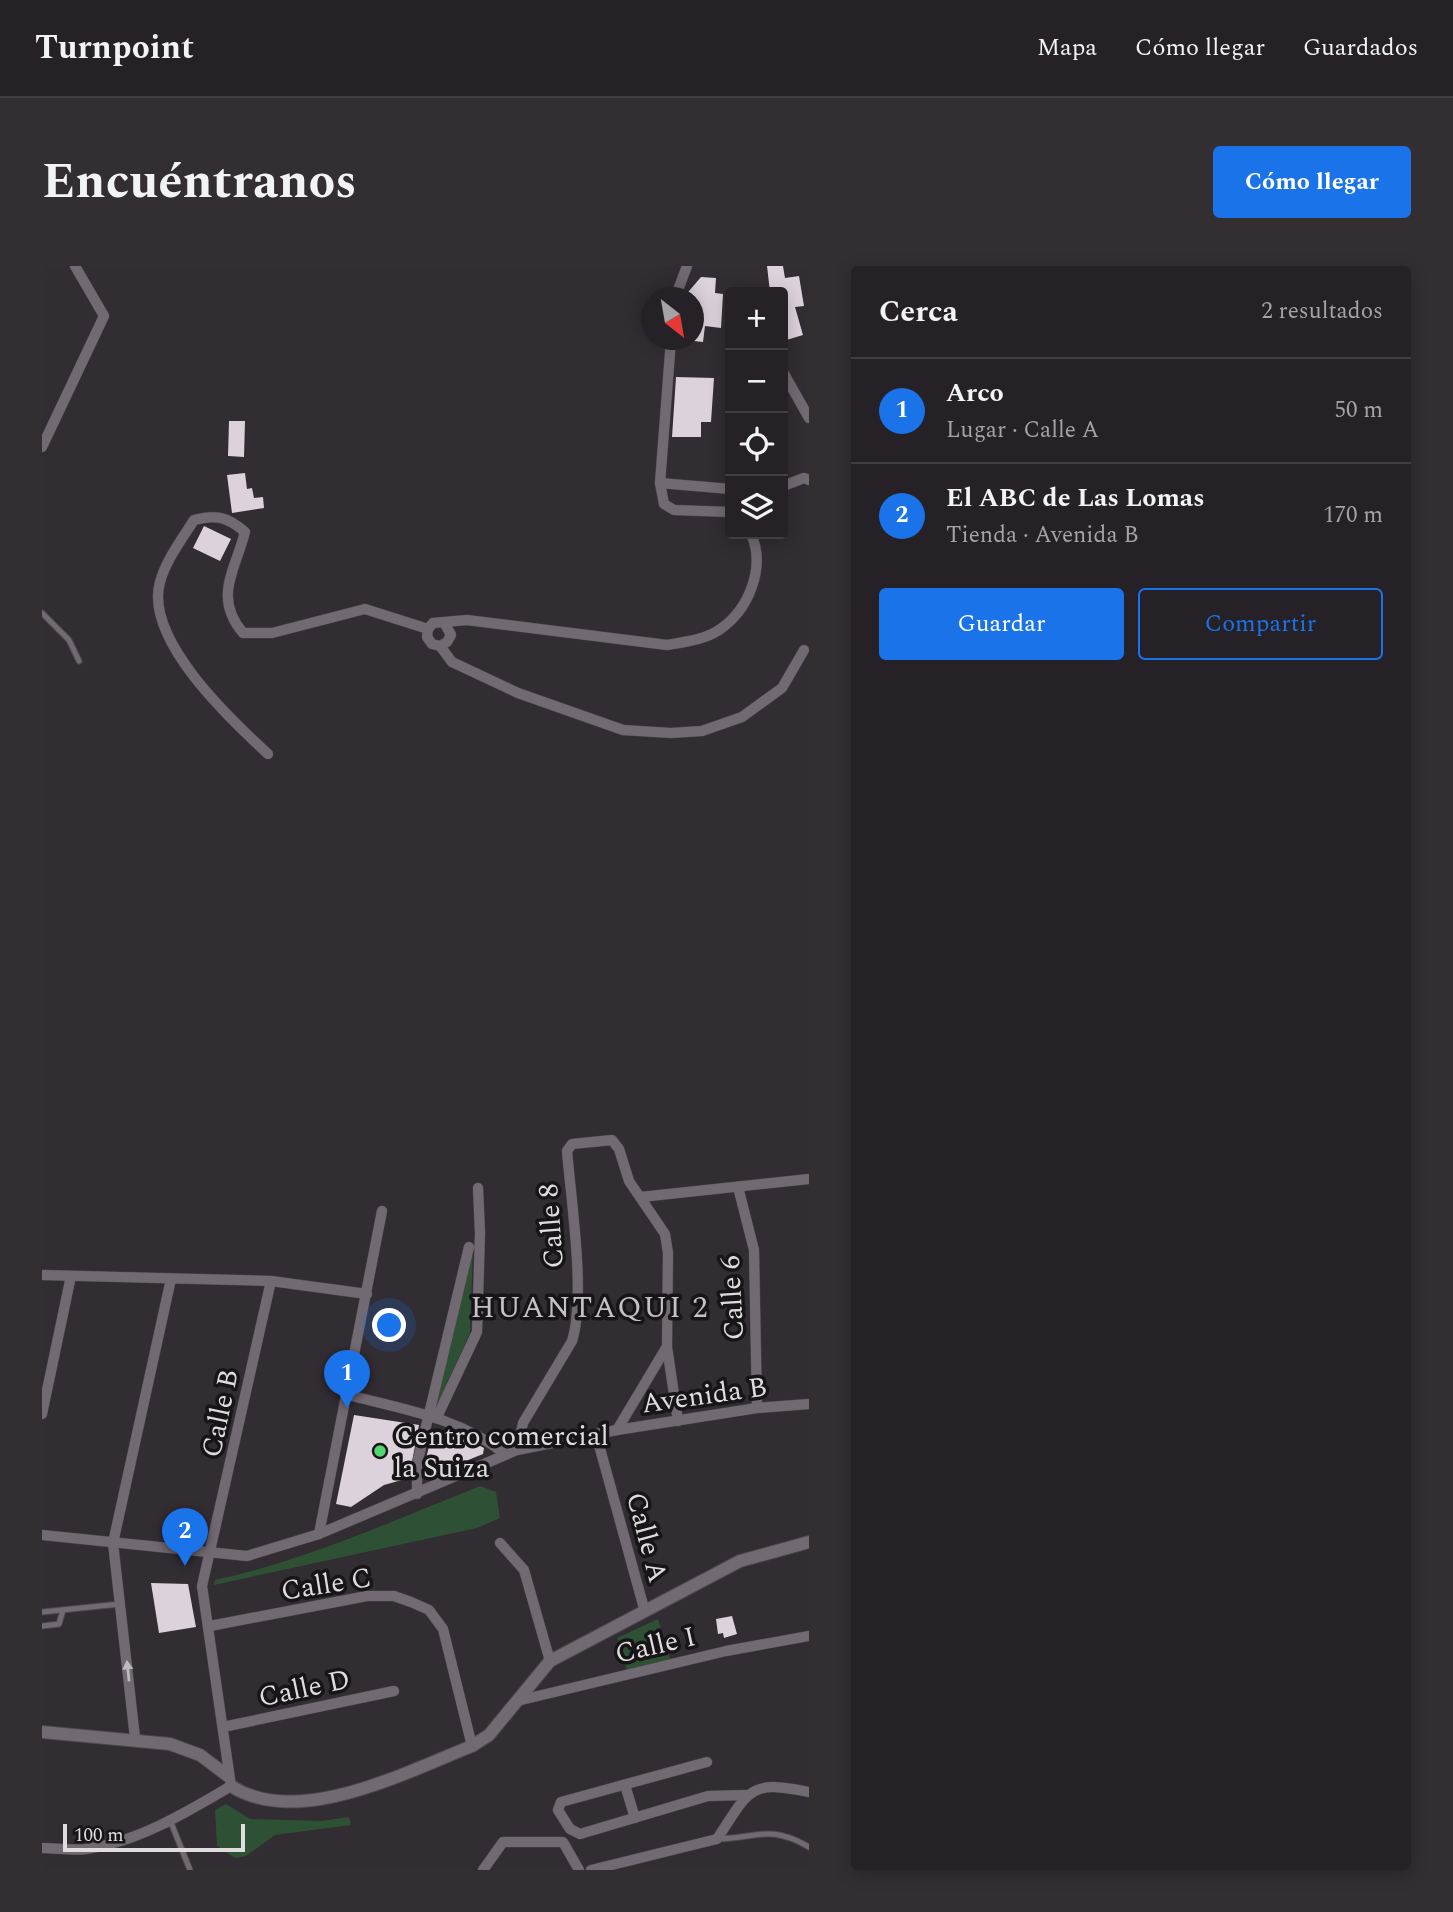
<!DOCTYPE html>
<html lang="es">
<head>
<meta charset="utf-8">
<style>
  body { margin:0; font-family:Spectral,serif; background:#322e32; color:#f1f3f6 }
  .controls { position:absolute; right:21px; top:21px; display:grid; overflow:hidden; border-radius:7px; box-shadow:0 4px 18px #0003 }
  .controls button { width:63px; height:63px; display:grid; place-items:center; padding:0; border:0; border-bottom:2px solid #423e43; background:#262126; color:#f1f3f6; font:35px sans-serif }
  .compass { position:absolute; left:599px; top:21px; width:63px; height:63px; border-radius:50%; background:#262126; box-shadow:0 4px 18px #0003; rotate:149deg }
  .scale { position:absolute; left:21px; bottom:18px; width:182px; box-sizing:border-box; padding-left:7px; border:4px solid #dfdbdf; border-top:0; font-size:19px; line-height:24px; white-space:nowrap; color:#dfdbdf; -webkit-text-stroke:5px #181518; paint-order:stroke }
  .you { position:absolute; left:348px; top:1060px; width:24px; height:24px; margin:-18px; border:5px solid #fff; border-radius:50%; background:#1a73e8; box-shadow:0 0 0 10px #1a73e833 }
  .badge { display:grid; place-items:center; width:46px; height:46px; border-radius:50%; background:#1a73e8; color:#fff; font-size:23px; font-weight:700 }
  .pin { position:absolute; translate:-50% -58px; filter:drop-shadow(0 2px 4px #0008) }
  .pin::after { content:''; position:absolute; top:37px; width:24px; height:21px; background:inherit; clip-path:polygon(0 0,100% 0,50% 100%) }
  .list { margin:0; padding:0; list-style:none }
  h2 { display:flex; justify-content:space-between; align-items:center; height:91px; margin:0; padding:0 28px; font-size:30px }
  h2 small { font-size:23px; font-weight:400; color:#a4a3a7 }
  .list li { display:grid; grid-template-columns:46px 1fr auto; gap:21px; align-items:center; box-sizing:border-box; height:105px; padding:0 28px; border-top:2px solid #423e43 }
  .list b { display:block; font-size:26px; white-space:nowrap }
  .list p { margin:0; font-size:23px; white-space:nowrap; color:#a4a3a7 }
  .list em { font-size:23px; font-style:normal; color:#a4a3a7 }
  .actions { display:flex; gap:14px; padding:21px 28px }
  .actions a { flex:1; padding:16px 0; border:2px solid #1a73e8; border-radius:7px; text-align:center; font-size:24px; color:#1a73e8 }
  .actions .main { background:#1a73e8; color:#fff }
  .icon { flex:none; width:38px; height:38px; fill:none; stroke:currentColor; stroke-width:2; stroke-linecap:round; stroke-linejoin:round }
  .map { position:relative; flex:none; width:767px; height:1604px; overflow:hidden; border-radius:7px }
  header { display:flex; align-items:center; gap:42px; box-sizing:border-box; height:98px; padding:0 35px; background:#262126; border-bottom:2px solid #423e43 }
  header strong { font-size:33px }
  nav { display:flex; gap:38px; margin-inline-start:auto; font-size:24px }
  .intro { display:flex; align-items:center; justify-content:space-between; box-sizing:border-box; height:168px; padding:0 42px }
  h1 { margin:0; font-size:49px }
  .button { padding:18px 32px; border-radius:7px; background:#1a73e8; color:#fff; font-size:24px; font-weight:700 }
  main { display:flex; gap:42px; padding:0 42px }
  aside { flex:1; background:#262126; border-radius:7px; box-shadow:0 4px 18px #0003 }
  .map>svg:first-child { display:block }
  .green { fill:#2e5034 }
  .building { fill:#dbd2db }
  .lines { fill:none; stroke-linecap:round; stroke-linejoin:round }
  .service-casing { stroke:#4d484d; stroke-width:7 }
  .minor-casing { stroke:#4d484d; stroke-width:11 }
  .tertiary-casing { stroke:#4d484d; stroke-width:14 }
  .service { stroke:#726a72; stroke-width:5 }
  .minor { stroke:#726a72; stroke-width:10 }
  .tertiary { stroke:#726a72; stroke-width:12 }
  .oneway { fill:#beb9be }
  .poi-dot { fill:#53d672; stroke:#181518; stroke-width:2.5 }
  .labels { text-anchor:middle; stroke-width:7; stroke-linejoin:round; paint-order:stroke }
  .street-label { font-size:28px; fill:#dfdbdf; stroke:#181518 }
  .poi-label { font-size:28px; fill:#dfdbdf; stroke:#181518; text-anchor:start }
  .neighbourhood-label { font-size:30px; letter-spacing:2px; fill:#c8bfc8; stroke:#181518 }
</style>
</head>
<body>
<header>
<strong>Turnpoint</strong>
<nav><a>Mapa</a><a>Cómo llegar</a><a>Guardados</a></nav>
</header>
<div class="intro"><h1>Encuéntranos</h1><a class="button">Cómo llegar</a></div>
<main>
<div class="map">
<svg width="767" height="1604" viewBox="0 0 767 1604">
  <rect width="100%" height="100%" fill="#322c33"/>
  <g class="green">
    <path d="M 431,984 L 428,1067 L 394,1141 Z"/>
    <path d="M 438,1220 L 454,1226 L 458,1252 L 435,1262 L 172,1319 L 173,1314 C 264,1294 351,1255 438,1220 Z"/>
    <path d="M 616,1353 L 629,1396 L 586,1408 L 575,1372 Z"/>
    <path d="M 184,1538 L 208,1553 L 279,1555 L 307,1551 L 309,1559 L 233,1569 L 204,1590 L 193,1592 L 175,1580 L 173,1544 Z"/>
  </g>
  <g class="building">
    <path d="M 725,0 L 741,0 L 743,12 L 757,10 L 762,40 L 753,41 L 761,69 L 741,75 L 741,26 L 728,26 Z"/>
    <path d="M 659,11 L 674,12 L 673,27 L 681,28 L 679,62 L 663,60 L 661,76 L 652,75 L 652,32 L 641,32 Z"/>
    <path d="M 634,111 L 672,112 L 669,156 L 659,156 L 659,171 L 630,171 Z"/>
    <path d="M 187,155 L 203,155 L 202,191 L 186,190 Z"/>
    <path d="M 203,207 L 205,223 L 210,222 L 212,232 L 221,231 L 222,242 L 190,247 L 185,209 Z"/>
    <path d="M 162,260 L 189,273 L 178,295 L 151,282 Z"/>
    <path d="M 312,1149 L 377,1159 L 367,1212 L 342,1219 L 309,1241 L 294,1238 Z"/>
    <path d="M 391,1164 L 432,1177 L 442,1182 L 441,1188 L 392,1208 L 382,1201 Z"/>
    <path d="M 109,1317 L 146,1318 L 154,1361 L 117,1367 Z"/>
    <path d="M 690,1350 L 695,1368 L 682,1372 L 681,1367 L 676,1368 L 674,1353 Z"/>
  </g>
  <g class="lines">
    <g class="service-casing">
      <g id="service">
        <path d="M 0,347 L 27,374 L 37,395"/>
        <path d="M 0,1346 L 78,1338"/>
        <path d="M 0,1360 L 17,1358 L 21,1344"/>
        <path d="M 128,1554 L 148,1604"/>
        <path d="M 675,1573 C 716,1572 727,1558 767,1581"/>
      </g>
    </g>
    <g class="minor-casing">
      <g id="minor">
        <path d="M 633,32 L 645,0"/>
        <path d="M 629,74 L 618,217 L 622,238 L 632,244 L 688,246"/>
        <path d="M 741,106 L 767,152"/>
        <path d="M 0,181 L 62,50 L 33,0"/>
        <path d="M 618,217 L 688,223"/>
        <path d="M 741,220 L 762,212 L 767,214"/>
        <path d="M 709,268 C 724,301 707,344 677,364 C 662,374 642,376 625,379 L 425,354 L 391,357 L 386,363 L 385,371 L 390,378 L 398,380 L 410,396 L 476,427 L 581,464 L 629,467 L 660,465 L 700,451 L 740,422 L 762,384"/>
        <path d="M 398,380 L 405,376 L 409,369 L 403,358"/>
        <path d="M 226,488 C 188,453 102,373 118,316 C 124,294 140,273 152,254 C 174,248 186,251 203,266 C 193,305 171,331 201,367 L 230,367 L 323,343 L 386,363"/>
        <path d="M 696,921 L 712,984 L 715,1142"/>
        <path d="M 599,931 L 767,913"/>
        <path d="M 0,1009 L 229,1015 L 325,1028"/>
        <path d="M 306,1129 C 361,1143 418,1152 463,1188"/>
        <path d="M 0,1148 L 29,1010"/>
        <path d="M 395,1151 L 435,1066 L 438,967 L 436,922"/>
        <path d="M 575,1164 L 624,1082"/>
        <path d="M 554,1168 L 603,1346"/>
        <path d="M 475,1184 L 481,1157 L 530,1075 C 544,1031 529,934 525,885 L 530,878 L 570,874 L 577,883 L 587,915 L 623,968 L 626,987 L 625,1081 L 636,1155"/>
        <path d="M 375,1228 L 375,1198 L 427,981"/>
        <path d="M 277,1268 L 340,945"/>
        <path d="M 0,1269 L 205,1290 L 277,1268 L 475,1184 L 575,1164 L 715,1142 L 767,1138"/>
        <path d="M 458,1277 L 482,1304 L 508,1395"/>
        <path d="M 168,1360 L 325,1330 L 352,1330 L 369,1336 L 387,1344 L 401,1363 L 430,1480"/>
        <path d="M 475,1435 L 684,1385 L 767,1370"/>
        <path d="M 181,1461 L 352,1425"/>
        <path d="M 93,1472 L 71,1277 L 129,1013"/>
        <path d="M 665,1496 L 519,1536 L 516,1544 L 528,1563 L 538,1568 L 666,1530 L 704,1529"/>
        <path d="M 583,1519 L 593,1552"/>
        <path d="M 0,1582 C 14,1582 30,1585 44,1583 C 96,1576 145,1546 189,1520 L 160,1320 L 229,1015"/>
        <path d="M 441,1604 L 461,1576 L 521,1576 L 537,1604"/>
        <path d="M 549,1604 L 675,1573 C 707,1525 706,1513 767,1526"/>
      </g>
    </g>
    <g class="tertiary-casing">
      <g id="tertiary">
        <path d="M 0,1466 L 128,1478 L 158,1489 L 186,1510"/>
        <path d="M 189,1520 C 256,1563 364,1506 430,1480 L 447,1469 L 508,1395 L 698,1295 L 767,1276"/>
      </g>
    </g>
    <use href="#service" class="service"/>
    <use href="#minor" class="minor"/>
    <use href="#tertiary" class="tertiary"/>
  </g>
  <defs><path id="oneway-solid" d="M-6-.8H1V-3.2L6.5 0L1 3.2V.8H-6Z" transform="scale(1.75)"/></defs>
  <use class="oneway" href="#oneway-solid" transform="translate(86 1405) rotate(-96)"/>
  <circle class="poi-dot" cx="338" cy="1185" r="7"/>
  <g class="labels">
    <g class="street-label">
      <text transform="translate(508 960) rotate(-94)" y="10">Calle 8</text>
      <text transform="translate(689 1032) rotate(-93)" y="10">Calle 6</text>
      <text transform="translate(662 1128) rotate(-8)" y="10">Avenida B</text>
      <text transform="translate(177 1147) rotate(-78)" y="10">Calle B</text>
      <text transform="translate(606 1271) rotate(75)" y="10">Calle A</text>
      <text transform="translate(284 1317) rotate(-9)" y="10">Calle C</text>
      <text transform="translate(613 1378) rotate(-13)" y="10">Calle I</text>
      <text transform="translate(262 1421) rotate(-12)" y="10">Calle D</text>
    </g>
    <g class="poi-label">
      <text x="352" y="1179">Centro comercial<tspan x="352" dy="32">la Suiza</tspan></text>
    </g>
    <g class="neighbourhood-label">
      <text x="548" y="1051">HUANTAQUI 2</text>
    </g>
  </g>
</svg>
<div class="controls">
<button>+</button>
<button>−</button>
<button><svg class="icon" aria-label="locate" viewBox="0 0 24 24"><circle cx="12" cy="12" r="6"/><path d="M12 2v4M12 18v4M2 12h4M18 12h4"/></svg></button>
<button><svg class="icon" aria-label="layers" viewBox="0 0 24 24"><path d="M12 4l9 5-9 5-9-5zM3 14l9 5 9-5"/></svg></button>
</div>
<svg class="compass" viewBox="-18 -18 36 36"><path d="M0-13l5 13h-10z" fill="#e53935"/><path d="M0 13l5-13h-10z" fill="#a4a3a7"/></svg>
<div class="scale">100 m</div>
<div class="you"></div>
<div class="pin badge" style="left:305px;top:1142px">1</div>
<div class="pin badge" style="left:143px;top:1300px">2</div>
</div>
<aside>
<h2>Cerca<small>2 resultados</small></h2>
<ul class="list">
<li><span class="badge">1</span><div><b>Arco</b><p>Lugar · Calle A</p></div><em>50 m</em></li>
<li><span class="badge">2</span><div><b>El ABC de Las Lomas</b><p>Tienda · Avenida B</p></div><em>170 m</em></li>
</ul>
<div class="actions"><a class="main">Guardar</a><a>Compartir</a></div>
</aside>
</main>
</body>
</html>
